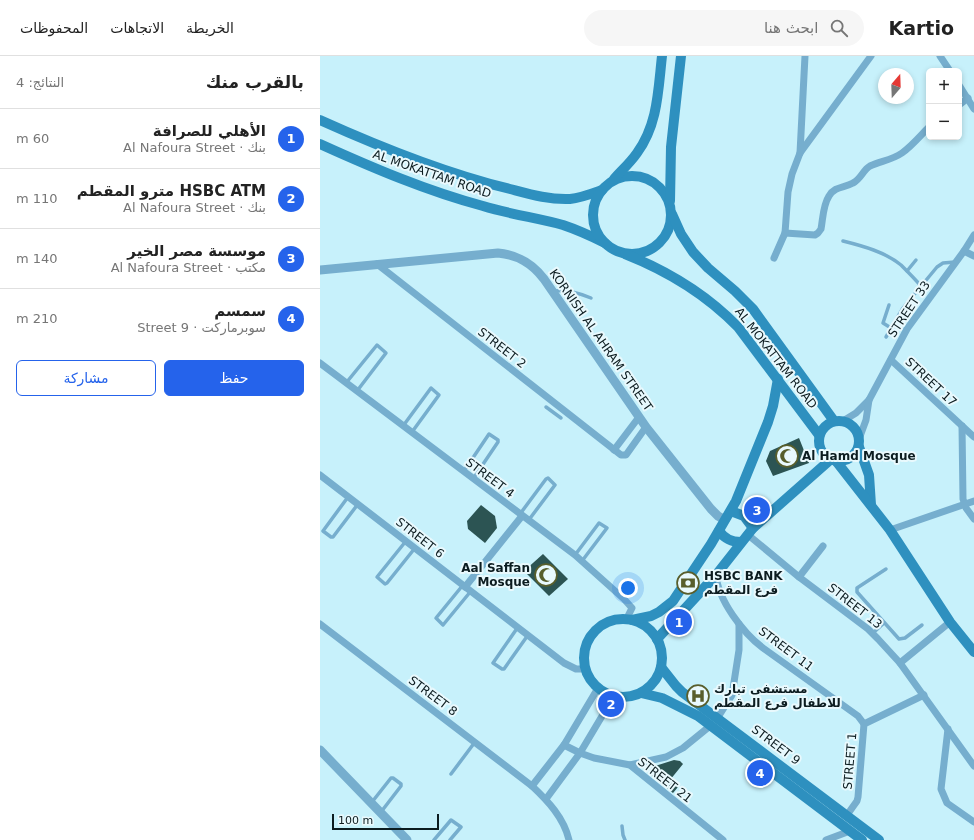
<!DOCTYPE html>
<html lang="ar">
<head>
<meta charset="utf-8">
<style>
  body { margin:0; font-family:"DejaVu Sans",Vazirmatn,sans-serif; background:#f6f6f6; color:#222; direction:rtl }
  .controls { position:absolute; right:12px; top:12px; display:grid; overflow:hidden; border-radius:6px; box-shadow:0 2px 6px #0003 }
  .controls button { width:36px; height:36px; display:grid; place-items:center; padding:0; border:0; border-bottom:1px solid #e0e0e0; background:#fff; color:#222; font:20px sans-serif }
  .compass { position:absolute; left:558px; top:12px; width:36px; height:36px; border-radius:50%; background:#fff; box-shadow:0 2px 6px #0003; rotate:19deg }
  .scale { position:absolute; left:12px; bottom:10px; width:107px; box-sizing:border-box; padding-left:4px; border:2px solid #0c1c20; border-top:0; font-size:11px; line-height:14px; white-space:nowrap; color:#0c1c20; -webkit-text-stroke:3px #e9f9fd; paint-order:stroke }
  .you { position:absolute; left:308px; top:532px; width:14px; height:14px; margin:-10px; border:3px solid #fff; border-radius:50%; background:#1a73e8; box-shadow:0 0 0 6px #1a73e833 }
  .badge { display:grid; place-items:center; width:26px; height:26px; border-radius:50%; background:#2563eb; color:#fff; font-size:13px; font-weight:700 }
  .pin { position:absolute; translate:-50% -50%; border:2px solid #fff; box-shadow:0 1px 4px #0006 }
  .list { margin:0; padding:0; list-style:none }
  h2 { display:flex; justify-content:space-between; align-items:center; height:52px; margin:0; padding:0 16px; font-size:17px }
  h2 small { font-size:13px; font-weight:400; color:#767676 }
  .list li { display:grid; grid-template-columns:26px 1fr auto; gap:12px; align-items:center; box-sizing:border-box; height:60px; padding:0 16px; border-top:1px solid #e0e0e0 }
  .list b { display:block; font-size:15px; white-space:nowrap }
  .list p { margin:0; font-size:13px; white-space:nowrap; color:#767676 }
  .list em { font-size:13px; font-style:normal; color:#767676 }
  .actions { display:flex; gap:8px; padding:12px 16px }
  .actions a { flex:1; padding:9px 0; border:1px solid #2563eb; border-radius:6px; text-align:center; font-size:14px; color:#2563eb }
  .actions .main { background:#2563eb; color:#fff }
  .icon { flex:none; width:22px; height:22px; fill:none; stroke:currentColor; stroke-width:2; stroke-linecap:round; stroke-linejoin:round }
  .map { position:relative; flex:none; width:654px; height:784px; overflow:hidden; direction:ltr }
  header { display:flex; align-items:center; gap:24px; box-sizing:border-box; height:56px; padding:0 20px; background:#fff; border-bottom:1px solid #e0e0e0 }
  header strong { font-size:19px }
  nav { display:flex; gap:22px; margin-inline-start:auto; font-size:14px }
  .search { width:280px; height:36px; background:#f6f6f6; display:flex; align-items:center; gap:10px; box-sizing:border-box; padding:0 14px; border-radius:22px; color:#767676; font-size:15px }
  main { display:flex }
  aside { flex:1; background:#fff }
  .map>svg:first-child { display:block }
  .building { fill:#2c5453 }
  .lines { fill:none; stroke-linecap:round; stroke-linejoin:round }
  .service { stroke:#76aece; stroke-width:3.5 }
  .minor { stroke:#76aece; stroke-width:7 }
  .tertiary { stroke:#76aece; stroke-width:9 }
  .secondary { stroke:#2e90bf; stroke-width:10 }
  .labels { text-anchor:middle; stroke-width:4; stroke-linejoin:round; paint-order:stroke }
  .street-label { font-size:12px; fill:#0c1c20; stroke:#e9f9fd }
  .poi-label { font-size:12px; font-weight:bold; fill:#0c1c20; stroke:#e9f9fd; text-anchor:start }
</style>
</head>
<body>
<header>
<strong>Kartio</strong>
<div class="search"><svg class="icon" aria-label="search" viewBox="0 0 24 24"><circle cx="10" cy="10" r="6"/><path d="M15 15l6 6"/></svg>ابحث هنا</div>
<nav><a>الخريطة</a><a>الاتجاهات</a><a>المحفوظات</a></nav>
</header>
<main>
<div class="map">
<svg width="654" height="784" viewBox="0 0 654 784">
  <rect width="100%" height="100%" fill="#c7f1fb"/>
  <g class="building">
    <path d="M 479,382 L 489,407 L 453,420 L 446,405 L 450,395 Z"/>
    <path d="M 161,449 L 175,460 L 177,472 L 165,487 L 148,473 L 147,465 Z"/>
    <path d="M 223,498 L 248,523 L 229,540 L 204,515 Z"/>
    <path d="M 354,704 L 360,705 L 363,708 L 350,724 L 358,731 L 353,737 L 331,719 L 329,716 L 332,711 Z"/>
  </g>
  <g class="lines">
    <g class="service">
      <path d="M 523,185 C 543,190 565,196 581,209 C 588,216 595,223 601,230"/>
      <path d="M 587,215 L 596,204"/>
      <path d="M 234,235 C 248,234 259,237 271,242"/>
      <path d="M 569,249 L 563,267 L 571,272"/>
      <path d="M 566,281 L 583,252 L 617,211 L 623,207 L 635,206"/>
      <path d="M 26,327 L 57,289 L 66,297 L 37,335"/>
      <path d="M 226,351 L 241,362"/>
      <path d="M 83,370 L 111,332 L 119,339 L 92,376"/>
      <path d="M 144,415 L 169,378 L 178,384 L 178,386 L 153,423"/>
      <path d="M 28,441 L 3,475 L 11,481 L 13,481 L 38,448"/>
      <path d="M 200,458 L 226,423 L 228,422 L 235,429 L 208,465"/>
      <path d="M 86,485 L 57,521 L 65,528 L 67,527 L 95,492"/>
      <path d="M 255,499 L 279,467 L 287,472 L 262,505"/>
      <path d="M 566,513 L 540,530 L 537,532 L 537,536 L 579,583 L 585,582 L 602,569"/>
      <path d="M 143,529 L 116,562 L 123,569 L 151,535"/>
      <path d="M 198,571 L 173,607 L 182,613 L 184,613 L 208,579"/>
      <path d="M 553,577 L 564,567"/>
      <path d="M 131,718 L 155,686"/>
      <path d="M 52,746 L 71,722 L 73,722 L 81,728 L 81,730 L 61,756"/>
      <path d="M 302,770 L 303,779 L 305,784"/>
      <path d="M 114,784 L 131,764 L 141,771 L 130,784"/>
    </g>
    <g class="minor">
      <path d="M 620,0 L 630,15"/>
      <path d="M 639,29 L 654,53"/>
      <path d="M 639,49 L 648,42"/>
      <path d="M 480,97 L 485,0"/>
      <path d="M 465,177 L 495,179 L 498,177 L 501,173 C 503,162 503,149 509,140 C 515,130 524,132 533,127 C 541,123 543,114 550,110 C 561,105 572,104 582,97 C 592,90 600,80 609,71"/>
      <path d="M 644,195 L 654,200"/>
      <path d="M 454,202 L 465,177 L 468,136 L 472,118 L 480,97 L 551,0"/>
      <path d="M 57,208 L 301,399 L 306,399 L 326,371"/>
      <path d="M 571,304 L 654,381"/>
      <path d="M 0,307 L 255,499 L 304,543 L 312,552 L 306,564"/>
      <path d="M 523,365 L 536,357 L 549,344 L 587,273 L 644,195 L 654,179"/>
      <path d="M 642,370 L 643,443 L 646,452 L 654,463"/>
      <path d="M 539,383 L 546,364 L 549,344"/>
      <path d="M 294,394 L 319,361"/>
      <path d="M 0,419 L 244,607 L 256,613 L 265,613"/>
      <path d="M 570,474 L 654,445"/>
      <path d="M 427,478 L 479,521 L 548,573 L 558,583 L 580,607 L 654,710"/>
      <path d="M 396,519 C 398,544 423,577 443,592 L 538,660 L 544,668"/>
      <path d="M 479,521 L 503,490"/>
      <path d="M 145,531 L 202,460"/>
      <path d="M 0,568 L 212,730 C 228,745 244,762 249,784"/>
      <path d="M 580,607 L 630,566"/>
      <path d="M 398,661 L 412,639 L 419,594 L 419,568"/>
      <path d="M 628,673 L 621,733 L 627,747 L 654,766"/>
      <path d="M 244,689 L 260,697 L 274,702 L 310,709 L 403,784"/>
      <path d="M 310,709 L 346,701 L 363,692 L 390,670"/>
      <path d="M 212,730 L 244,689 L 278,632"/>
      <path d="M 226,743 L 260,697 L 294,640"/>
      <path d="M 527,759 L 537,745 L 538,741 L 544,668 L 604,639"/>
      <path d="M 506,784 L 530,775"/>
    </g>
    <g class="tertiary">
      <path d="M 0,214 L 178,197 C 198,199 212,207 224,223 L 326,371 L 391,453 L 398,460 L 405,464"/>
      <path d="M 0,694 L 87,784"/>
    </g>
    <g class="secondary">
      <path d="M 0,64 C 62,92 124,117 190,133 C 209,138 229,144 250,143 C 261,142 271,138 282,134"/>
      <path d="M 0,88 C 53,112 107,135 163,150 C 189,158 217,162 243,169 C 258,174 271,180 285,187"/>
      <circle cx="312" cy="159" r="39"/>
      <path d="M 294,123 C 302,114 310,107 317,97 C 338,68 338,35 342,0"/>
      <path d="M 350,145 L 351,91 L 361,0"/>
      <path d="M 352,158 L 361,178 L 373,196 L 388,212 L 415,235 L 433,253 L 514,365"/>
      <path d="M 305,198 C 348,215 386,238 418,271 L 499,379"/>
      <circle cx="519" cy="385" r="20"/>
      <path d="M 539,391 L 549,419 L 551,449"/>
      <path d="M 516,405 L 570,474 L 630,566 L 654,596"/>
      <path d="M 411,455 L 424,460 L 433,472"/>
      <path d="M 399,475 C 405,483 411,486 421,486"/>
      <circle cx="303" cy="602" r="39"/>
      <path d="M 312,564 L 331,560 L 339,556 L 353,545 L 391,488 L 416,445 L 448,366 L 453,350 L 458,323"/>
      <path d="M 337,583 L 396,519 L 433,472 L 510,404"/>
      <path d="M 341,611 L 356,630 L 362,636 L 559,784"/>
      <path d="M 321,637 L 342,642 L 378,660 L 542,784"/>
    </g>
  </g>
  <defs>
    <g id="mosque-ring" transform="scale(1.15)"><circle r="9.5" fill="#e9f9fd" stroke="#585e2c" stroke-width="1.5"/><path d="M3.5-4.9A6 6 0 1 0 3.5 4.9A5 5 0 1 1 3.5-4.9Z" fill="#585e2c"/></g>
    <g id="bank-ring" transform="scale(1.15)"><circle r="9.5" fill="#e9f9fd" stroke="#585e2c" stroke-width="1.5"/><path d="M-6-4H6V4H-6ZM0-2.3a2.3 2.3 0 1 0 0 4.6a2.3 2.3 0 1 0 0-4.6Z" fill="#585e2c"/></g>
    <g id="hospital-ring" transform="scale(1.15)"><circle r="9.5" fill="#e9f9fd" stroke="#585e2c" stroke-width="1.5"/><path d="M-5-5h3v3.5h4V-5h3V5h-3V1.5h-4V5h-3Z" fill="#585e2c"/></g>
  </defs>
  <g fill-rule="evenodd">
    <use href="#mosque-ring" x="467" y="400"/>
    <use href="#mosque-ring" x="226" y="519"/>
    <use href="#bank-ring" x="368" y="527"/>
    <use href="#hospital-ring" x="378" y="640"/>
  </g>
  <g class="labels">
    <g class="street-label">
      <text transform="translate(112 118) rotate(19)" y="4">AL MOKATTAM ROAD</text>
      <text transform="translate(589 253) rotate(-56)" y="4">STREET 33</text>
      <text transform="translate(281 284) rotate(55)" y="4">KORNISH AL AHRAM STREET</text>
      <text transform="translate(182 292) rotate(38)" y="4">STREET 2</text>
      <text transform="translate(456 302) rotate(52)" y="4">AL MOKATTAM ROAD</text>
      <text transform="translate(611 326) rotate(43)" y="4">STREET 17</text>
      <text transform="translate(170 422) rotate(37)" y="4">STREET 4</text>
      <text transform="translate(100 482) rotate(38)" y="4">STREET 6</text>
      <text transform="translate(535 550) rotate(38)" y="4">STREET 13</text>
      <text transform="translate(466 593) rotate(37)" y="4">STREET 11</text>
      <text transform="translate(113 640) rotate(37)" y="4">STREET 8</text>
      <text transform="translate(456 689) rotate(37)" y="4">STREET 9</text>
      <text transform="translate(530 705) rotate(-85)" y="4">STREET 1</text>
      <text transform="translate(345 724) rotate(38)" y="4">STREET 21</text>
    </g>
    <g class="poi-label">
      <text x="482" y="404">Al Hamd Mosque</text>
      <text x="210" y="516" text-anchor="end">Aal Saffan<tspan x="210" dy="14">Mosque</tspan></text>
      <text x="384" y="524">HSBC BANK<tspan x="384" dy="14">فرع المقطم</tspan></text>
      <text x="394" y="637">مستشفى تبارك<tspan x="394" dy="14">للاطفال فرع المقطم</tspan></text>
    </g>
  </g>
</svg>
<div class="controls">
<button>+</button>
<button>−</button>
</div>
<svg class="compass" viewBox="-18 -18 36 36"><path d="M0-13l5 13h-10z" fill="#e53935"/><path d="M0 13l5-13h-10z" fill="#767676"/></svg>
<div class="scale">100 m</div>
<div class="you"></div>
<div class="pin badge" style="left:359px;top:566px">1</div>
<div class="pin badge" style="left:291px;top:648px">2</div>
<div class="pin badge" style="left:437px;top:454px">3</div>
<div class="pin badge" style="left:440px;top:717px">4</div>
</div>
<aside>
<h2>بالقرب منك<small>النتائج: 4</small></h2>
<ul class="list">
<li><span class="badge">1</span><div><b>الأهلي للصرافة</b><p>بنك · Al Nafoura Street</p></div><em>60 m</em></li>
<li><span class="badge">2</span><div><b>HSBC ATM مترو المقطم</b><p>بنك · Al Nafoura Street</p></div><em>110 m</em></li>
<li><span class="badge">3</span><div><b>موسسة مصر الخير</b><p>مكتب · Al Nafoura Street</p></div><em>140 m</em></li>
<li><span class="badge">4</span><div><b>سمسم</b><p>سوبرماركت · Street 9</p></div><em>210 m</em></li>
</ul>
<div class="actions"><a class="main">حفظ</a><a>مشاركة</a></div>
</aside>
</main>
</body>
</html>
